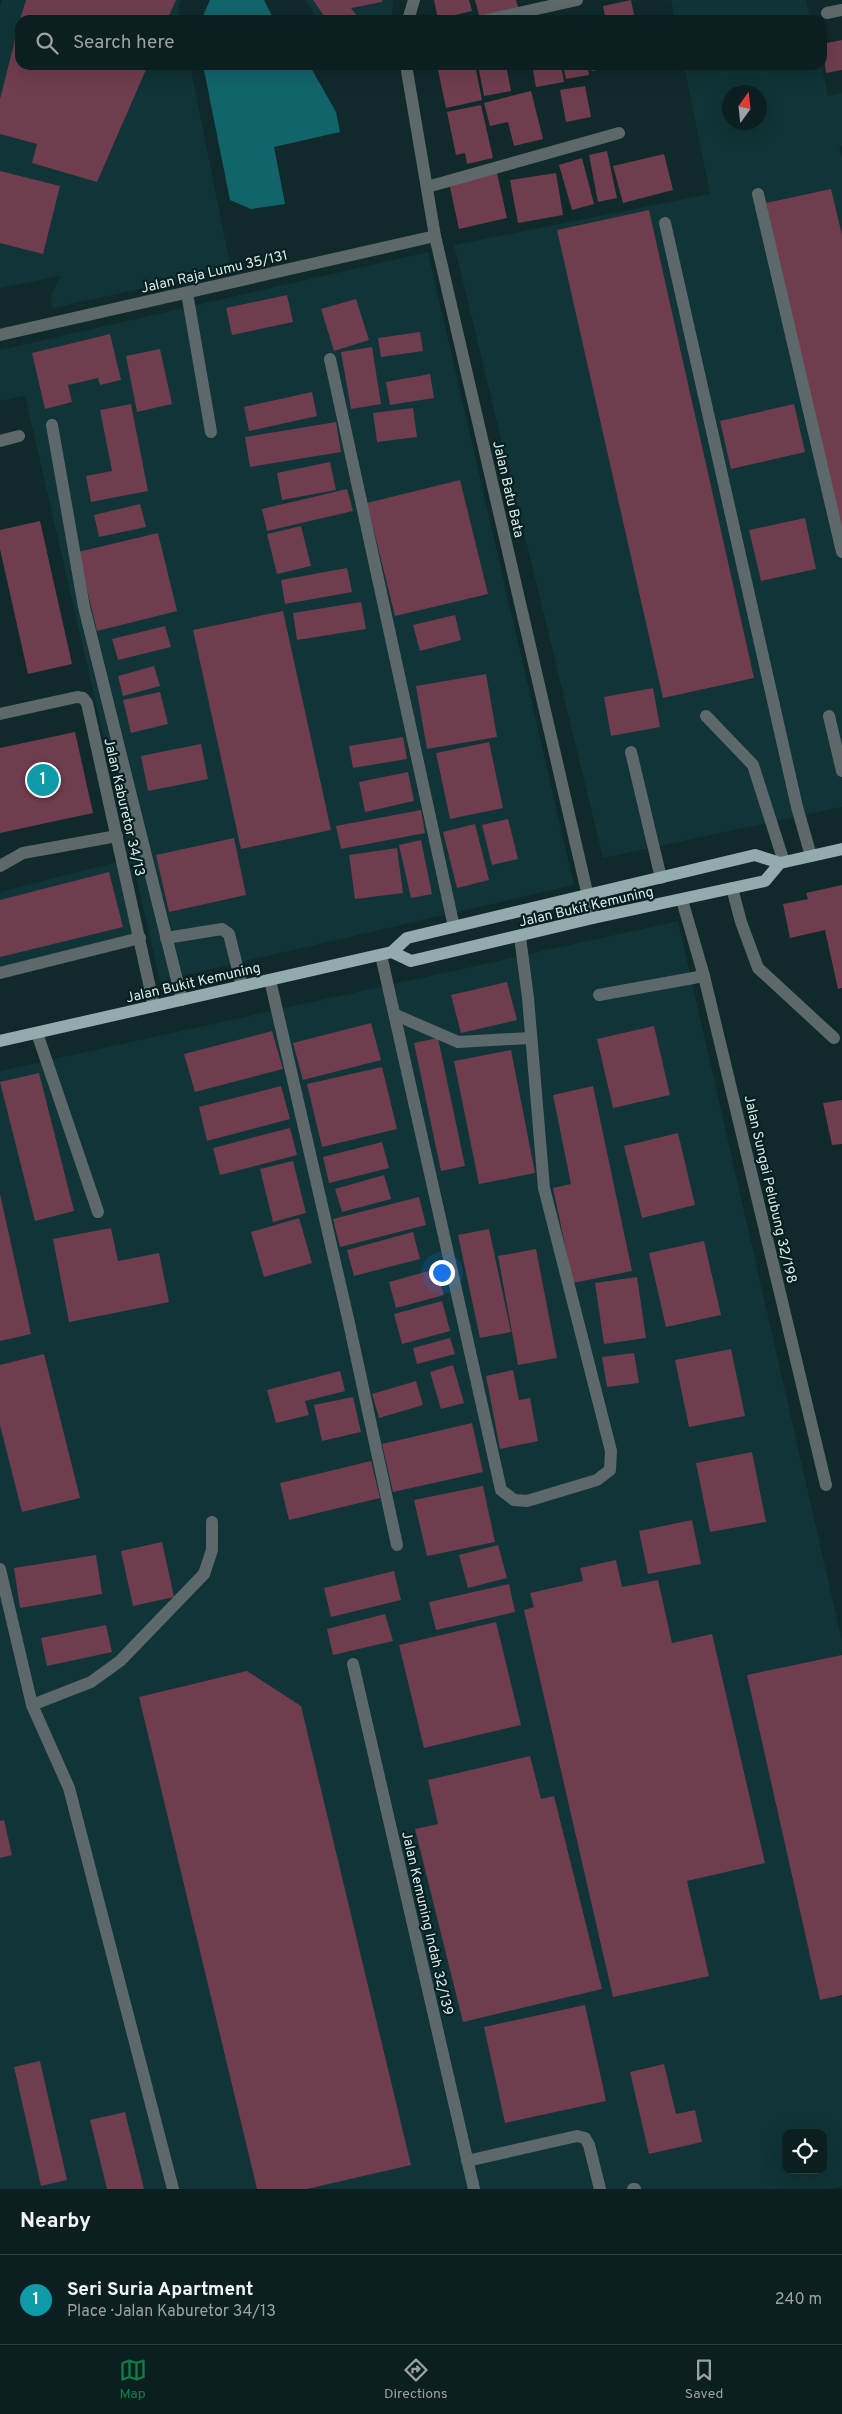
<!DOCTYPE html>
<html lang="en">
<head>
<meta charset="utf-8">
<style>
  body { margin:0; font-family:Overpass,sans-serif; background:#152729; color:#f1f3f6 }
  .controls { position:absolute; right:15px; bottom:15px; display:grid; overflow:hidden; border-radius:10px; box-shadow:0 5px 20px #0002 }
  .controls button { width:45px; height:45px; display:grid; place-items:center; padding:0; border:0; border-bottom:1px solid #2c3d3e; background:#0c1f20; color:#f1f3f6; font:25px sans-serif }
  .compass { position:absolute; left:722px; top:85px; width:45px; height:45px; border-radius:50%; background:#0c1f20; box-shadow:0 5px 20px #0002; rotate:15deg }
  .you { position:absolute; left:441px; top:1272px; width:18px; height:18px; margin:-12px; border:4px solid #fff; border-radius:50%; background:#1a73e8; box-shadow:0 0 0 8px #1a73e833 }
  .badge { display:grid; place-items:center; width:32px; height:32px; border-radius:50%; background:#0b8043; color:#fff; font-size:16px; font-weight:700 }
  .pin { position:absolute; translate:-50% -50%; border:2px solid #fff; box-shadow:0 1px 5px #0006 }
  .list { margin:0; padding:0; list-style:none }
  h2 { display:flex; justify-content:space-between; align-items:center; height:65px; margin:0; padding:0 20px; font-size:21px }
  h2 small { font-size:16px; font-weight:400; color:#9aa2a5 }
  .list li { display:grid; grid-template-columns:32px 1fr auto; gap:15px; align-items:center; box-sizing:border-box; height:90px; padding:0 20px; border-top:1px solid #2c3d3e }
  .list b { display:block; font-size:19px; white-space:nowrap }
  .list p { margin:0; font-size:16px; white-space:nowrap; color:#9aa2a5 }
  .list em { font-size:16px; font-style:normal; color:#9aa2a5 }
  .icon { flex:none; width:28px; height:28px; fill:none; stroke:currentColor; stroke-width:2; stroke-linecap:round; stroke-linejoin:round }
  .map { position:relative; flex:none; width:842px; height:2189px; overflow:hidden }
  .search { position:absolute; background:#0c1f20; box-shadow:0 5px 20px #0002; left:15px; right:15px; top:15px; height:55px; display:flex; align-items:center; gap:12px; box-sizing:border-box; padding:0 18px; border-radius:15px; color:#9aa2a5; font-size:19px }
  .sheet { height:155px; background:#0c1f20 }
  nav { display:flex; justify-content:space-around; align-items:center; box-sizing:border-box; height:70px; border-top:1px solid #2c3d3e; background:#0c1f20; font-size:14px; color:#9aa2a5 }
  nav a { display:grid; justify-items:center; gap:2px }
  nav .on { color:#0b8043 }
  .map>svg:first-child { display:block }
  .built { fill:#103437; fill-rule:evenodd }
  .water { fill:#12646b }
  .building { fill:#6f3d4e }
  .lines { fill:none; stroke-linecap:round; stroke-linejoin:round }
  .minor { stroke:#5c6869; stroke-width:12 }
  .major { stroke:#94abad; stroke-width:12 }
  .labels { text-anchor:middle; stroke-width:4.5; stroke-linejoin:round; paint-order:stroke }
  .street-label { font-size:14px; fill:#ddebed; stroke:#062022 }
</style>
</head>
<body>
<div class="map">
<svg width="842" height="2189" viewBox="0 0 842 2189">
  <rect width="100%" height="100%" fill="#10292b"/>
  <g class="built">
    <path d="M 2,0 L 181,0 L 178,7 L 180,20 L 20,20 L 20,65 L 190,65 L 231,269 L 53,308 L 50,298 L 60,276 L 0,288 L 0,7 Z"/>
    <path d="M 306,0 L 393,0 L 392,20 L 317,20 Z"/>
    <path d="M 671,0 L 806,0 L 811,20 L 675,20 Z"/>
    <path d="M 684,65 L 821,65 L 828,96 L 842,93 L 842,146 L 839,147 L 842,157 L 842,807 L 603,858 L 454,245 L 710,194 ZM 730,92 L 760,92 L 760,122 L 730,122 Z"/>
    <path d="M 428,252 L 574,885 L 160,981 L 25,396 L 0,401 L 0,350 Z"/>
    <path d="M 117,862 L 132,935 L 0,968 L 0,892 Z"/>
    <path d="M 678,921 L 842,1641 L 842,2186 L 830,2189 L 0,2189 L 0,1071 ZM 786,2133 L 823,2133 L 823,2170 L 786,2170 Z"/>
  </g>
  <g class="water">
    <path d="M 210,0 L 264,0 L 274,20 L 201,20 Z"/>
    <path d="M 203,65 L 308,65 L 311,68 L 336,112 L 340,132 L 274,147 L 285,204 L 251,209 L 230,200 Z"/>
  </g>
  <g class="building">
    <path d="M 26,0 L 176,0 L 167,20 L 20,20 Z"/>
    <path d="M 313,0 L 382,0 L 382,2 L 351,8 L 360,20 L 327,20 Z"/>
    <path d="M 434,0 L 469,0 L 472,11 L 438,19 Z"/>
    <path d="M 475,0 L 516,0 L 519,10 L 480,19 Z"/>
    <path d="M 631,0 L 635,20 L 606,20 L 603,6 Z"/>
    <path d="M 19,24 L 20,65 L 148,65 L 97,182 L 32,163 L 37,144 L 0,134 L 0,99 Z"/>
    <path d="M 842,40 L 842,70 L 826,73 L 822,44 Z"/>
    <path d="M 437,65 L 475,65 L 482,100 L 446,108 Z"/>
    <path d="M 478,65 L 506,65 L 511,91 L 484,96 Z"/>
    <path d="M 532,65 L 561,65 L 564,82 L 536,87 Z"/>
    <path d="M 563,65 L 587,65 L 589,75 L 566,79 Z"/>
    <path d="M 590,65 L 613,65 L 613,67 L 592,71 Z"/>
    <path d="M 585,86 L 591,117 L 566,122 L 560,90 Z"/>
    <path d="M 531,91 L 543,139 L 514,146 L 508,122 L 490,126 L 484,103 Z"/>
    <path d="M 481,105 L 493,158 L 467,164 L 465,153 L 456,155 L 447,112 Z"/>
    <path d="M 607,151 L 617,198 L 598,202 L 589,155 Z"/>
    <path d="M 664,154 L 673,190 L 623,203 L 613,166 Z"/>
    <path d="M 582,158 L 594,204 L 572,210 L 559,165 Z"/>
    <path d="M 0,171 L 60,186 L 43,254 L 0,243 Z"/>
    <path d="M 497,173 L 507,218 L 459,229 L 449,183 Z"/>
    <path d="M 556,173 L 563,215 L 518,223 L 510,180 Z"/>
    <path d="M 831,189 L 842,235 L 842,535 L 766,203 Z"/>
    <path d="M 649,210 L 754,678 L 663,698 L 557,230 Z"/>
    <path d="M 287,295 L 293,322 L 232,335 L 226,308 Z"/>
    <path d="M 356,299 L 369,340 L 334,351 L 321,309 Z"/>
    <path d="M 420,332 L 423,351 L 381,357 L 378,338 Z"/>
    <path d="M 110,334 L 121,380 L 100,385 L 98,378 L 68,385 L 72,402 L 45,409 L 32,353 Z"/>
    <path d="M 372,347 L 381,404 L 351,409 L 341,352 Z"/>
    <path d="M 160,349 L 172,404 L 137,412 L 126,356 Z"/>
    <path d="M 430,374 L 434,398 L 390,405 L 386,382 Z"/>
    <path d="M 312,392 L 317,416 L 249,431 L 244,407 Z"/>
    <path d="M 131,404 L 148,491 L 91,502 L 86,476 L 112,471 L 100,410 Z"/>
    <path d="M 794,404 L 805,452 L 731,469 L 720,421 Z"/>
    <path d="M 413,408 L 417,437 L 377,442 L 373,413 Z"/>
    <path d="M 336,422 L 341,452 L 250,467 L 245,437 Z"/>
    <path d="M 330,462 L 336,490 L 282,500 L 277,473 Z"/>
    <path d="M 460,480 L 488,594 L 395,616 L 367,503 Z"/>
    <path d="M 347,489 L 353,511 L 267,531 L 262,509 Z"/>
    <path d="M 140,504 L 146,527 L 99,537 L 94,515 Z"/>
    <path d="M 805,518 L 816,569 L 761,581 L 749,530 Z"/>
    <path d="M 40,521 L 72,664 L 28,674 L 0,549 L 0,530 Z"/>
    <path d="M 301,526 L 311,566 L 277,574 L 267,534 Z"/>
    <path d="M 158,533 L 177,611 L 97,631 L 78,552 Z"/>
    <path d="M 347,568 L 352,592 L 285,604 L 281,580 Z"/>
    <path d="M 361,602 L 366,629 L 297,640 L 293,613 Z"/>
    <path d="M 283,611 L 331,830 L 241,849 L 193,630 Z"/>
    <path d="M 455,615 L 461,640 L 420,651 L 413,625 Z"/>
    <path d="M 165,626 L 171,647 L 118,660 L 112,639 Z"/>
    <path d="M 154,666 L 160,686 L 123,696 L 118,676 Z"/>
    <path d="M 486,674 L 497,737 L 427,749 L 416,686 Z"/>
    <path d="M 653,688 L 660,727 L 611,736 L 604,697 Z"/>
    <path d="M 160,692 L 168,724 L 131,733 L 123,700 Z"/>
    <path d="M 75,732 L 93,813 L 0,833 L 0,748 Z"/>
    <path d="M 403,737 L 407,759 L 353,768 L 349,746 Z"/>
    <path d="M 489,742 L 503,808 L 450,819 L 436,753 Z"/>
    <path d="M 201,744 L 208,779 L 148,791 L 141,756 Z"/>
    <path d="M 408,772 L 414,801 L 365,812 L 359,782 Z"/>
    <path d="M 421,810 L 425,833 L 341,849 L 336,826 Z"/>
    <path d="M 508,819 L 518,859 L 492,865 L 482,825 Z"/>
    <path d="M 475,824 L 489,880 L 457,888 L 443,832 Z"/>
    <path d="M 234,838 L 246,895 L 169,912 L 156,855 Z"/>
    <path d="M 421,840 L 432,894 L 411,898 L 399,845 Z"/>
    <path d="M 397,848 L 403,893 L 355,899 L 349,855 Z"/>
    <path d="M 109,872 L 123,927 L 0,957 L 0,900 Z"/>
    <path d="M 842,885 L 842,988 L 838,989 L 825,930 L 790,938 L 783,904 L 808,899 L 806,893 Z"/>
    <path d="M 507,982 L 517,1020 L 461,1033 L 451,995 Z"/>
    <path d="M 371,1023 L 381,1060 L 303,1080 L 293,1043 Z"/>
    <path d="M 654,1026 L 670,1095 L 613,1108 L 597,1039 Z"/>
    <path d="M 272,1031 L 283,1069 L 195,1092 L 184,1054 Z"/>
    <path d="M 438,1038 L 465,1166 L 441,1171 L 414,1043 Z"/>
    <path d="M 511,1050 L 535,1173 L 479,1184 L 454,1061 Z"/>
    <path d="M 382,1067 L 397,1129 L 322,1147 L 307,1084 Z"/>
    <path d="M 39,1073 L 74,1211 L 35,1221 L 0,1082 Z"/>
    <path d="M 281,1086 L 290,1119 L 207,1141 L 199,1107 Z"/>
    <path d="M 593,1086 L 632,1271 L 573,1283 L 553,1188 L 571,1184 L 553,1095 Z"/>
    <path d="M 842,1100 L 842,1144 L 832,1145 L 823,1103 Z"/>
    <path d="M 290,1128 L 297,1155 L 220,1175 L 213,1148 Z"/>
    <path d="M 678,1133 L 695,1205 L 642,1218 L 624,1146 Z"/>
    <path d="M 382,1142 L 389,1168 L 329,1183 L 323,1157 Z"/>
    <path d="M 293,1161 L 306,1213 L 273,1222 L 260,1169 Z"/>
    <path d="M 384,1175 L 391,1199 L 342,1212 L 335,1189 Z"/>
    <path d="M 0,1194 L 31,1334 L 0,1341 Z"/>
    <path d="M 419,1197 L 426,1225 L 340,1247 L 333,1219 Z"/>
    <path d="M 299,1218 L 312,1263 L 264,1277 L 251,1232 Z"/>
    <path d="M 111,1228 L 118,1261 L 159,1253 L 169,1302 L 69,1322 L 53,1239 Z"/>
    <path d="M 489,1229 L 511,1332 L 480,1338 L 458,1235 Z"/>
    <path d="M 413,1232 L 420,1259 L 354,1276 L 347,1250 Z"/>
    <path d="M 704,1241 L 721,1315 L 666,1327 L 649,1253 Z"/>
    <path d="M 536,1249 L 557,1358 L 518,1365 L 498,1256 Z"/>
    <path d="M 436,1269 L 444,1295 L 396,1308 L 389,1282 Z"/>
    <path d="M 637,1277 L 646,1338 L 604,1344 L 595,1283 Z"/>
    <path d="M 442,1301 L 450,1331 L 402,1344 L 394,1314 Z"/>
    <path d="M 450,1338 L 455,1354 L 417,1364 L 413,1348 Z"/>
    <path d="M 731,1349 L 745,1416 L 689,1427 L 675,1360 Z"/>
    <path d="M 634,1353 L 639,1383 L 607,1387 L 602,1357 Z"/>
    <path d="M 44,1354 L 80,1498 L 22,1512 L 0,1425 L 0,1365 Z"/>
    <path d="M 453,1365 L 464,1403 L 441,1409 L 430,1372 Z"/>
    <path d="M 513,1370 L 519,1400 L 530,1398 L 538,1441 L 500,1449 L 486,1376 Z"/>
    <path d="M 340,1371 L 345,1391 L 305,1401 L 309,1415 L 276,1423 L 267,1390 Z"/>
    <path d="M 416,1381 L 423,1405 L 379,1418 L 372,1394 Z"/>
    <path d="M 353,1397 L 361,1432 L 322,1441 L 314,1405 Z"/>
    <path d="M 472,1423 L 483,1472 L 393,1492 L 382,1444 Z"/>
    <path d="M 752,1452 L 766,1522 L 710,1532 L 696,1463 Z"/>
    <path d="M 371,1461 L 380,1498 L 289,1520 L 280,1483 Z"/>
    <path d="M 483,1486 L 495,1542 L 427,1556 L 414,1500 Z"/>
    <path d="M 692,1520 L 701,1564 L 648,1574 L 639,1531 Z"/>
    <path d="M 162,1542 L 174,1597 L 133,1606 L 121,1551 Z"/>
    <path d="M 498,1545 L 507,1578 L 468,1588 L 459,1555 Z"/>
    <path d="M 96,1555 L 102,1594 L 20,1608 L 14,1568 Z"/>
    <path d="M 616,1560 L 622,1587 L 658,1580 L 672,1643 L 712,1634 L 765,1863 L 687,1881 L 709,1976 L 613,1997 L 524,1610 L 534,1607 L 530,1593 L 583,1581 L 580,1568 Z"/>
    <path d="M 394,1571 L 401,1600 L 331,1617 L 324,1588 Z"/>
    <path d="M 509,1584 L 515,1612 L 436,1630 L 429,1602 Z"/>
    <path d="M 385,1614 L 393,1641 L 333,1655 L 327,1629 Z"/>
    <path d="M 496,1622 L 521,1725 L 424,1748 L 399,1645 Z"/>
    <path d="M 106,1625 L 112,1652 L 47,1666 L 41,1638 Z"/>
    <path d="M 842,1655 L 842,1995 L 820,2000 L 747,1675 Z"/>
    <path d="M 247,1671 L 301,1706 L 411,2165 L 307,2189 L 257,2189 L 139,1697 Z"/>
    <path d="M 530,1756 L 541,1799 L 554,1796 L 602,1989 L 463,2022 L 415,1829 L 438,1824 L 428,1780 Z"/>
    <path d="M 4,1820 L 12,1855 L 0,1858 L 0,1821 Z"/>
    <path d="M 585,2005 L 606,2101 L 505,2123 L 484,2027 Z"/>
    <path d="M 40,2061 L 67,2180 L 41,2186 L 14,2067 Z"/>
    <path d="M 664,2064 L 676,2114 L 695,2110 L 702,2142 L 649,2154 L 630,2072 Z"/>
    <path d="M 125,2112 L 144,2189 L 107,2189 L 90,2120 Z"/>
  </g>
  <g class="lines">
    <g class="minor">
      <path d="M 827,13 L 842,10"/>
      <path d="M 408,20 L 414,0"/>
      <path d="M 487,20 L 577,0"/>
      <path d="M 406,65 L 435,236 L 593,918"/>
      <path d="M 427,187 L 619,133"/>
      <path d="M 758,194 L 842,552"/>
      <path d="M 665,223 L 797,807 L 811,856"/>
      <path d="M 187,293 L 211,432"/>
      <path d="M 0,335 L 435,236"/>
      <path d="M 330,359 L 454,927"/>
      <path d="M 52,425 L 84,607 L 182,1000"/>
      <path d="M 0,441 L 19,436"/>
      <path d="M 0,714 L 77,697 L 83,698 L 87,703 L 154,1006"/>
      <path d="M 706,716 L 753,765 L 784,862"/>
      <path d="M 829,716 L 842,771"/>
      <path d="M 631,752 L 661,878"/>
      <path d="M 0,866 L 23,853 L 117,836"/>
      <path d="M 732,888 L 741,922 L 758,968 L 834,1038"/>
      <path d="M 682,900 L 704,976 L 826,1485"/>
      <path d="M 166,938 L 222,929 L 229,934 L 242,986"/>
      <path d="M 381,955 L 501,1490 L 514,1500 L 527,1501 L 597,1480 L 610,1470 L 611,1451 L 544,1188 L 528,998 L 520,937"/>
      <path d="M 0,973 L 140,938"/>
      <path d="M 270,980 L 349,1323 L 397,1545"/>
      <path d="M 599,995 L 704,976"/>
      <path d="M 396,1015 L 458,1042 L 530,1038"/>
      <path d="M 37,1033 L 98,1212"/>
      <path d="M 0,1569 L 32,1705 L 69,1788 L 173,2189"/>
      <path d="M 353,1664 L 474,2189"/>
      <path d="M 32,1705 L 91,1682 L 120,1661 L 204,1574 L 212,1550 L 212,1522"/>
      <path d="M 467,2161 L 577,2136 L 585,2138 L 589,2145 L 600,2189"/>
      <path d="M 633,2189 L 635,2189"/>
    </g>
    <g class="major">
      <path d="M 392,952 L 411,961 L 593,918 L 765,881 L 780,863"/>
      <path d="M 0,1041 L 392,952 L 407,938 L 755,855 L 780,863 L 842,849"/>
    </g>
  </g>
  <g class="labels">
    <g class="street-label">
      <text transform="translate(214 271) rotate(-13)" y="5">Jalan Raja Lumu 35/131</text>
      <text transform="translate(509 489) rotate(77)" y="5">Jalan Batu Bata</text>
      <text transform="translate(125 807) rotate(77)" y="5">Jalan Kaburetor 34/13</text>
      <text transform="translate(586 906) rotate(-13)" y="5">Jalan Bukit Kemuning</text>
      <text transform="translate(193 982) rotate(-13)" y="5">Jalan Bukit Kemuning</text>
      <text transform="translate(771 1189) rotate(77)" y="5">Jalan Sungai Pelubung 32/198</text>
      <text transform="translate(428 1923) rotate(77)" y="5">Jalan Kemuning Indah 32/139</text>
    </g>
  </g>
</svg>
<div class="controls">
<button><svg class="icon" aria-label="locate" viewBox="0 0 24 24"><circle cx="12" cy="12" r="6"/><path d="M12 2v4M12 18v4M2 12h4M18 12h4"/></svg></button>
</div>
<svg class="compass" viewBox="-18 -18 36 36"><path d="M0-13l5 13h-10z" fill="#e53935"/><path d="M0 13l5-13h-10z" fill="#9aa2a5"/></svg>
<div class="you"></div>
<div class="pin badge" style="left:43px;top:780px;background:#0f9aa8">1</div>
<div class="search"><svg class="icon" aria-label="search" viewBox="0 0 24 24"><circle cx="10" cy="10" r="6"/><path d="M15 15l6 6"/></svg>Search here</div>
</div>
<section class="sheet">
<h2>Nearby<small></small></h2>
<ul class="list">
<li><span class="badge" style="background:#0f9aa8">1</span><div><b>Seri Suria Apartment</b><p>Place · Jalan Kaburetor 34/13</p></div><em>240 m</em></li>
</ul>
</section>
<nav>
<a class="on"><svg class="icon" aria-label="map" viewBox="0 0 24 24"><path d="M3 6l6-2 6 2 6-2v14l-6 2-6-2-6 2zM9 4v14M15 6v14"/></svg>Map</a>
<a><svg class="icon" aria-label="directions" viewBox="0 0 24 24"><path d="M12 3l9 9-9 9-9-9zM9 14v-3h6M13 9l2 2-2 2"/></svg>Directions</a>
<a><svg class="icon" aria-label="saved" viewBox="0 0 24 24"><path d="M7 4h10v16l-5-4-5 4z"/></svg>Saved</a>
</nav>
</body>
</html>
